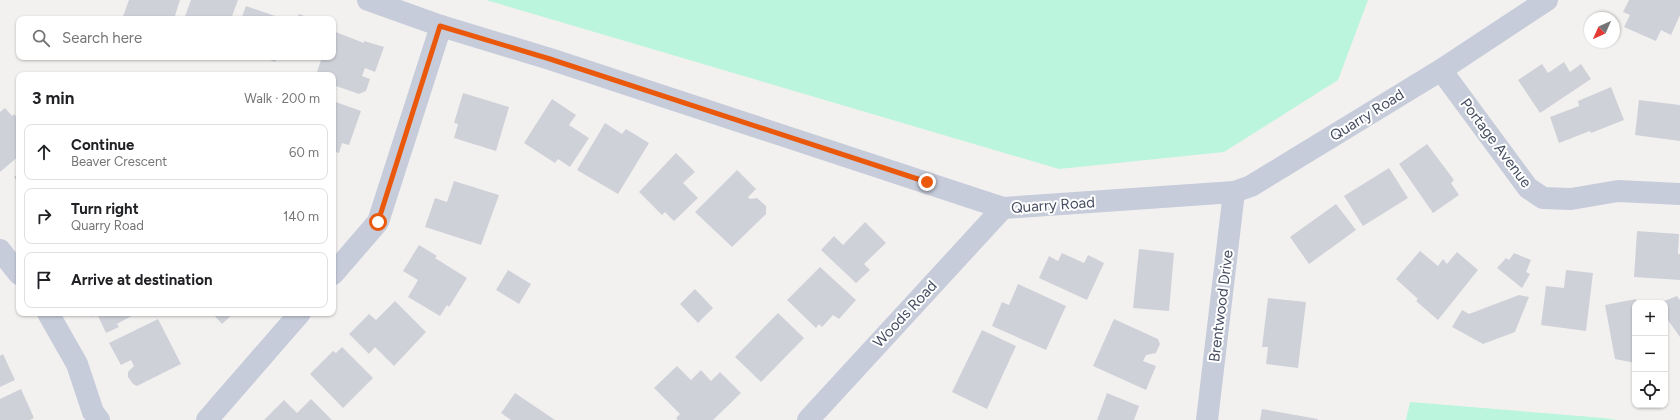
<!DOCTYPE html>
<html lang="en">
<head>
<meta charset="utf-8">
<style>
  body { margin:0; font-family:Figtree,sans-serif; background:#f6f6f6; color:#202124 }
  .controls { position:absolute; right:12px; bottom:12px; display:grid; overflow:hidden; border-radius:8px; box-shadow:0 1px 3px #0004 }
  .controls button { width:36px; height:36px; display:grid; place-items:center; padding:0; border:0; border-bottom:1px solid #e0e0e0; background:#fff; color:#202124; font:20px sans-serif }
  .compass { position:absolute; left:1584px; top:12px; width:36px; height:36px; border-radius:50%; background:#fff; box-shadow:0 1px 3px #0004; rotate:225deg }
  .stop { position:absolute; width:12px; height:12px; margin:-9px; border:3px solid #ea580c; border-radius:50%; background:#fff }
  .stop.end { background:#ea580c; border-color:#fff; box-shadow:0 1px 4px #0008 }
  .list { margin:0; padding:0; list-style:none }
  h2 { display:flex; justify-content:space-between; align-items:center; height:52px; margin:0; padding:0 16px; font-size:17px }
  h2 small { font-size:13px; font-weight:400; color:#757577 }
  .list li { display:grid; grid-template-columns:26px 1fr auto; gap:12px; align-items:center; box-sizing:border-box; height:56px; margin:0 8px 8px; padding:0 8px; border:1px solid #e0e0e0; border-radius:8px }
  .list b { display:block; font-size:15px; white-space:nowrap }
  .list p { margin:0; font-size:13px; white-space:nowrap; color:#757577 }
  .list em { font-size:13px; font-style:normal; color:#757577 }
  .icon { flex:none; width:22px; height:22px; fill:none; stroke:currentColor; stroke-width:2; stroke-linecap:round; stroke-linejoin:round }
  .map { position:relative; flex:none; width:1680px; height:420px; overflow:hidden }
  .search { position:absolute; background:#fff; box-shadow:0 1px 3px #0004; left:16px; top:16px; width:320px; height:44px; display:flex; align-items:center; gap:10px; box-sizing:border-box; padding:0 14px; border-radius:8px; color:#757577; font-size:15px }
  .panel { position:absolute; background:#fff; box-shadow:0 1px 3px #0004; left:16px; top:72px; width:320px; height:244px; border-radius:8px }
  .map>svg:first-child { display:block }
  .green { fill:#bbf5dd }
  .building { fill:#cfd1d9 }
  .lines { fill:none; stroke-linecap:round; stroke-linejoin:round }
  .minor { stroke:#c6ccda; stroke-width:22 }
  .route { stroke:#ea580c; stroke-width:5 }
  .labels { text-anchor:middle; stroke-width:4; stroke-linejoin:round; paint-order:stroke }
  .street-label { font-size:15px; fill:#464e61; stroke:#fff }
</style>
</head>
<body>
<div class="map">
<svg width="1680" height="420" viewBox="0 0 1680 420">
  <rect width="100%" height="100%" fill="#f3f1f0"/>
  <g class="green">
    <path d="M 486,0 L 1368,0 L 1338,80 L 1224,152 L 1059,169 Z"/>
    <path d="M 1410,402 L 1604,418 L 1617,420 L 1406,420 Z"/>
  </g>
  <g class="building">
    <path d="M 129,0 L 180,0 L 174,19 L 122,19 Z"/>
    <path d="M 191,0 L 238,0 L 231,19 L 184,19 Z"/>
    <path d="M 1629,0 L 1680,0 L 1680,15 L 1671,35 L 1661,30 L 1656,41 L 1624,27 L 1630,15 L 1623,12 Z"/>
    <path d="M 246,6 L 284,19 L 241,19 Z"/>
    <path d="M 299,14 L 312,19 L 297,19 Z"/>
    <path d="M 333,31 L 364,43 L 364,41 L 384,47 L 375,72 L 365,68 L 362,76 L 370,79 L 366,91 L 359,94 L 333,85 L 333,75 L 316,75 L 322,57 L 333,57 Z"/>
    <path d="M 262,57 L 277,57 L 275,62 Z"/>
    <path d="M 1564,62 L 1570,72 L 1581,64 L 1591,79 L 1540,113 L 1518,80 L 1542,64 L 1548,73 Z"/>
    <path d="M 1611,87 L 1624,120 L 1591,133 L 1590,131 L 1559,143 L 1550,117 L 1579,106 L 1578,101 Z"/>
    <path d="M 463,93 L 509,107 L 496,151 L 454,138 L 458,124 L 454,123 Z"/>
    <path d="M 552,99 L 576,115 L 569,125 L 589,138 L 570,167 L 558,159 L 555,163 L 524,143 Z"/>
    <path d="M 1639,100 L 1680,105 L 1680,141 L 1635,135 Z"/>
    <path d="M 333,101 L 361,111 L 349,145 L 342,143 L 339,153 L 333,151 Z"/>
    <path d="M 5,108 L 12,116 L 14,114 L 19,120 L 19,156 L 0,172 L 0,112 Z"/>
    <path d="M 605,123 L 622,134 L 626,129 L 649,143 L 618,194 L 577,170 Z"/>
    <path d="M 1427,144 L 1454,180 L 1451,183 L 1459,195 L 1433,213 L 1399,164 Z"/>
    <path d="M 676,153 L 695,172 L 683,183 L 698,198 L 674,221 L 665,212 L 662,215 L 639,192 Z"/>
    <path d="M 1389,168 L 1408,198 L 1363,226 L 1344,196 Z"/>
    <path d="M 737,170 L 756,189 L 748,197 L 750,199 L 757,198 L 766,206 L 766,214 L 732,247 L 695,212 Z"/>
    <path d="M 19,173 L 19,184 L 14,177 Z"/>
    <path d="M 454,181 L 499,195 L 481,245 L 425,227 L 435,198 L 447,202 Z"/>
    <path d="M 1336,204 L 1356,230 L 1309,264 L 1290,237 Z"/>
    <path d="M 865,222 L 886,243 L 864,264 L 870,270 L 856,283 L 821,250 L 834,236 L 843,245 Z"/>
    <path d="M 1637,231 L 1679,234 L 1678,254 L 1680,254 L 1680,280 L 1634,277 Z"/>
    <path d="M 419,245 L 437,256 L 435,258 L 467,278 L 449,307 L 447,305 L 440,316 L 408,297 L 418,280 L 403,271 Z"/>
    <path d="M 1139,249 L 1174,253 L 1169,311 L 1133,308 Z"/>
    <path d="M 1420,251 L 1438,266 L 1443,259 L 1447,264 L 1457,252 L 1478,270 L 1438,320 L 1416,301 L 1418,299 L 1396,279 Z"/>
    <path d="M 1062,253 L 1084,263 L 1088,255 L 1104,263 L 1087,300 L 1039,278 L 1049,256 L 1058,261 Z"/>
    <path d="M 1514,253 L 1531,260 L 1526,272 L 1530,274 L 1522,288 L 1497,268 L 1506,258 L 1509,260 Z"/>
    <path d="M 820,267 L 856,300 L 839,319 L 833,315 L 822,327 L 819,324 L 816,328 L 787,300 Z"/>
    <path d="M 508,270 L 531,284 L 519,304 L 496,290 Z"/>
    <path d="M 1566,270 L 1593,273 L 1586,331 L 1541,325 L 1546,286 L 1564,288 Z"/>
    <path d="M 1018,284 L 1066,306 L 1046,350 L 992,326 L 1002,302 L 1009,305 Z"/>
    <path d="M 695,289 L 713,308 L 698,323 L 680,304 Z"/>
    <path d="M 1519,295 L 1529,297 L 1515,332 L 1483,344 L 1452,327 L 1462,310 L 1469,314 Z"/>
    <path d="M 1677,296 L 1680,300 L 1680,337 L 1665,316 L 1665,303 L 1659,303 Z"/>
    <path d="M 1268,298 L 1306,302 L 1298,368 L 1266,364 L 1268,347 L 1262,347 Z"/>
    <path d="M 1636,299 L 1637,303 L 1635,303 L 1635,363 L 1615,359 L 1605,305 Z"/>
    <path d="M 395,301 L 426,332 L 394,366 L 375,347 L 369,354 L 349,334 L 369,314 L 376,320 Z"/>
    <path d="M 89,313 L 137,313 L 117,324 L 119,327 L 106,333 L 97,314 L 91,317 Z"/>
    <path d="M 212,313 L 234,313 L 222,324 Z"/>
    <path d="M 778,313 L 804,338 L 761,382 L 735,357 Z"/>
    <path d="M 158,319 L 181,364 L 137,386 L 133,384 L 128,377 L 128,372 L 134,366 L 131,360 L 121,365 L 109,343 Z"/>
    <path d="M 1114,319 L 1158,339 L 1160,344 L 1156,353 L 1146,355 L 1143,361 L 1156,366 L 1146,390 L 1093,366 Z"/>
    <path d="M 982,330 L 1016,346 L 987,409 L 952,392 Z"/>
    <path d="M 342,347 L 373,378 L 343,408 L 310,374 L 333,351 L 336,353 Z"/>
    <path d="M 3,354 L 15,380 L 0,387 L 0,356 Z"/>
    <path d="M 677,366 L 691,380 L 701,370 L 711,381 L 720,372 L 741,393 L 713,420 L 678,420 L 676,418 L 680,414 L 654,388 Z"/>
    <path d="M 21,389 L 34,418 L 30,420 L 0,420 L 0,399 Z"/>
    <path d="M 515,393 L 555,420 L 511,420 L 501,413 Z"/>
    <path d="M 1107,393 L 1139,406 L 1134,420 L 1097,420 Z"/>
    <path d="M 311,399 L 332,420 L 264,420 L 284,400 L 297,413 Z"/>
    <path d="M 1262,409 L 1318,419 L 1317,420 L 1260,420 Z"/>
  </g>
  <g class="lines">
    <g class="minor">
      <path d="M 368,0 L 441,26 L 550,59 L 1003,208 L 1234,192 L 1251,186 L 1441,70 L 1547,0"/>
      <path d="M 1441,70 L 1528,188 L 1543,198 L 1571,199 L 1618,191 L 1680,194"/>
      <path d="M 0,250 L 19,274"/>
      <path d="M 333,274 L 378,222 L 441,26"/>
      <path d="M 48,313 L 77,364 L 93,412 L 99,420"/>
      <path d="M 207,420 L 300,313"/>
      <path d="M 808,420 L 1003,208"/>
      <path d="M 1207,420 L 1234,192"/>
    </g>
  </g>
  <g class="lines">
    <path class="route" d="M 378,222 L 440,26 L 550,59 L 927,182"/>
  </g>
  <g class="labels">
    <g class="street-label">
      <text transform="translate(1367 115) rotate(-32)" y="5">Quarry Road</text>
      <text transform="translate(1496 143) rotate(53)" y="5">Portage Avenue</text>
      <text transform="translate(1053 205) rotate(-4)" y="5">Quarry Road</text>
      <text transform="translate(1221 306) rotate(-83)" y="5">Brentwood Drive</text>
      <text transform="translate(905 314) rotate(-47)" y="5">Woods Road</text>
    </g>
  </g>
</svg>
<div class="controls">
<button>+</button>
<button>−</button>
<button><svg class="icon" aria-label="locate" viewBox="0 0 24 24"><circle cx="12" cy="12" r="6"/><path d="M12 2v4M12 18v4M2 12h4M18 12h4"/></svg></button>
</div>
<svg class="compass" viewBox="-18 -18 36 36"><path d="M0-13l5 13h-10z" fill="#e53935"/><path d="M0 13l5-13h-10z" fill="#757577"/></svg>
<div class="stop" style="left:378px;top:222px"></div>
<div class="stop end" style="left:927px;top:182px"></div>
<div class="search"><svg class="icon" aria-label="search" viewBox="0 0 24 24"><circle cx="10" cy="10" r="6"/><path d="M15 15l6 6"/></svg>Search here</div>
<section class="panel">
<h2>3 min<small>Walk · 200 m</small></h2>
<ul class="list">
<li><svg class="icon" aria-label="ahead" viewBox="0 0 24 24"><path d="M12 20V5M6 11l6-6 6 6"/></svg><div><b>Continue</b><p>Beaver Crescent</p></div><em>60 m</em></li>
<li><svg class="icon" aria-label="right" viewBox="0 0 24 24"><path d="M7 20v-9h11M14 6l5 5-5 5"/></svg><div><b>Turn right</b><p>Quarry Road</p></div><em>140 m</em></li>
<li><svg class="icon" aria-label="arrive" viewBox="0 0 24 24"><path d="M6 21V4h12l-3 4 3 4H6"/></svg><div><b>Arrive at destination</b></div></li>
</ul>
</section>
</div>
</body>
</html>
